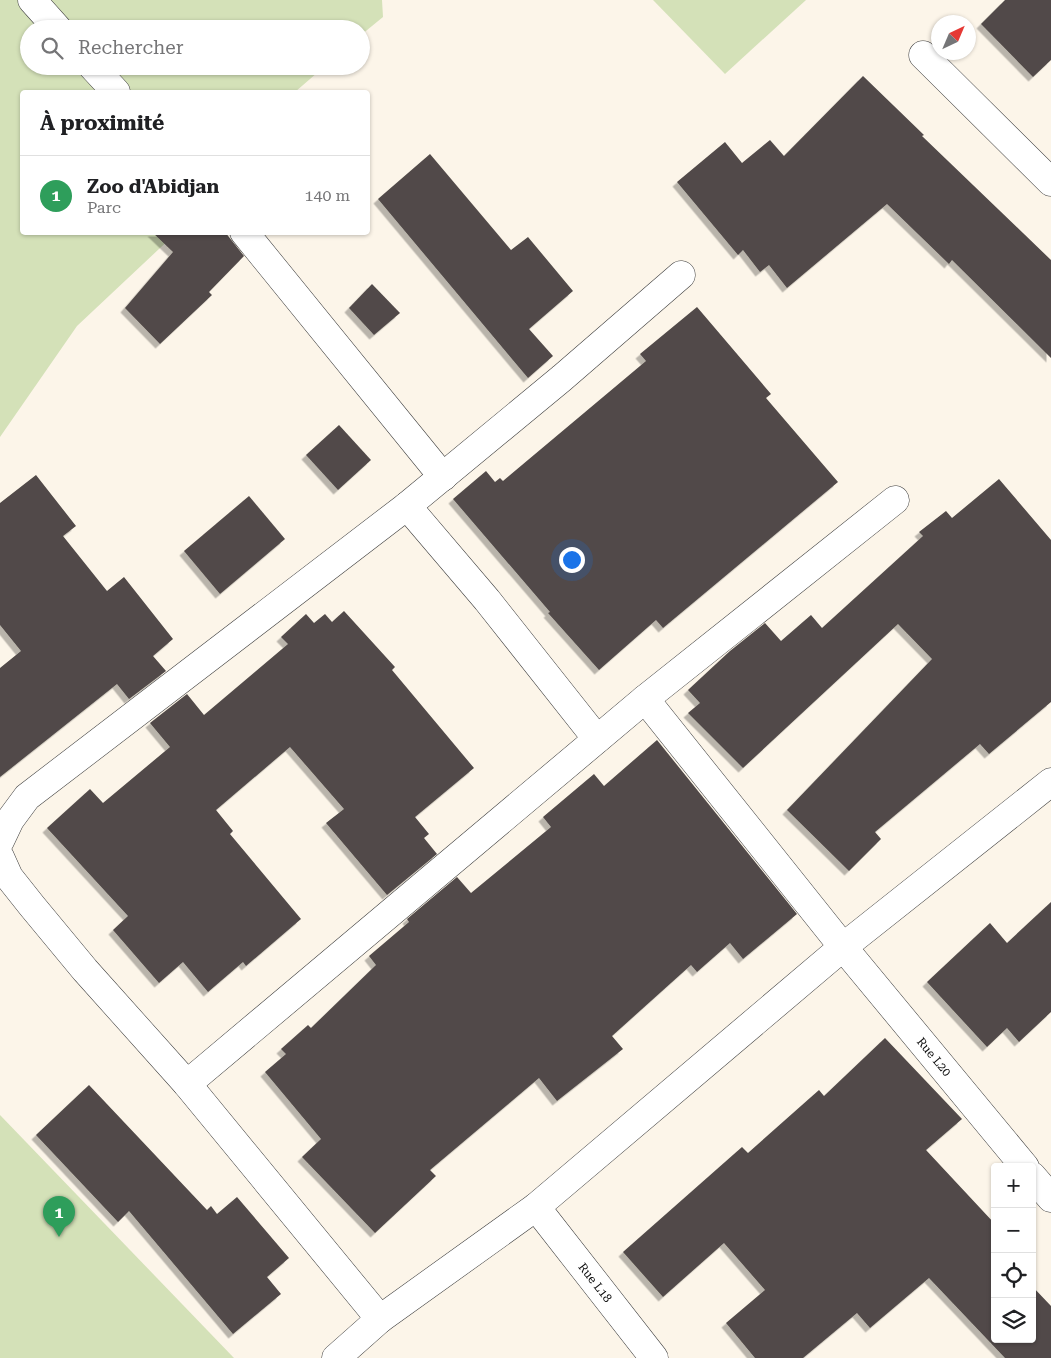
<!DOCTYPE html>
<html lang="fr">
<head>
<meta charset="utf-8">
<style>
  body { margin:0; font-family:"Roboto Serif",serif; background:#f2f2f2; color:#202124 }
  .controls { position:absolute; right:15px; bottom:15px; display:grid; overflow:hidden; border-radius:5px; box-shadow:0 1px 4px #0004 }
  .controls button { width:45px; height:45px; display:grid; place-items:center; padding:0; border:0; border-bottom:1px solid #e0e0e0; background:#fff; color:#202124; font:25px sans-serif }
  .compass { position:absolute; left:931px; top:15px; width:45px; height:45px; border-radius:50%; background:#fff; box-shadow:0 1px 4px #0004; rotate:44deg }
  .you { position:absolute; left:571px; top:559px; width:18px; height:18px; margin:-12px; border:4px solid #fff; border-radius:50%; background:#1a73e8; box-shadow:0 0 0 8px #1a73e833 }
  .badge { display:grid; place-items:center; width:32px; height:32px; border-radius:50%; background:#db2777; color:#fff; font-size:16px; font-weight:700 }
  .pin { position:absolute; translate:-50% -41px; filter:drop-shadow(0 1px 2px #0008) }
  .pin::after { content:''; position:absolute; top:26px; width:18px; height:15px; background:inherit; clip-path:polygon(0 0,100% 0,50% 100%) }
  .list { margin:0; padding:0; list-style:none }
  h2 { display:flex; justify-content:space-between; align-items:center; height:65px; margin:0; padding:0 20px; font-size:21px }
  h2 small { font-size:16px; font-weight:400; color:#757577 }
  .list li { display:grid; grid-template-columns:32px 1fr auto; gap:15px; align-items:center; box-sizing:border-box; height:80px; padding:0 20px; border-top:1px solid #e0e0e0 }
  .list b { display:block; font-size:19px; white-space:nowrap }
  .list p { margin:0; font-size:16px; white-space:nowrap; color:#757577 }
  .list em { font-size:16px; font-style:normal; color:#757577 }
  .icon { flex:none; width:28px; height:28px; fill:none; stroke:currentColor; stroke-width:2; stroke-linecap:round; stroke-linejoin:round }
  .map { position:relative; flex:none; width:1051px; height:1358px; overflow:hidden }
  .search { position:absolute; background:#fff; box-shadow:0 1px 4px #0004; left:20px; top:20px; width:350px; height:55px; display:flex; align-items:center; gap:12px; box-sizing:border-box; padding:0 18px; border-radius:28px; color:#757577; font-size:19px }
  .panel { position:absolute; background:#fff; box-shadow:0 1px 4px #0004; left:20px; top:90px; width:350px; height:145px; border-radius:5px }
  .map>svg:first-child { display:block }
  .green { fill:#d4e1b8 }
  .building { fill:#514a48; filter:url(#shadow) }
  .lines { fill:none; stroke-linecap:round; stroke-linejoin:round }
  .street-casing { stroke:#3d3d3d; stroke-width:29 }
  .street { stroke:#fff; stroke-width:28 }
  .labels { text-anchor:middle; stroke-width:5; stroke-linejoin:round; paint-order:stroke }
  .street-label { font-size:12px; fill:#0a0a0a; stroke:#fff }
</style>
</head>
<body>
<div class="map">
<svg width="1051" height="1358" viewBox="0 0 1051 1358">
  <defs>
    <filter id="shadow"><feDropShadow dx="-4.5" dy="4.5" stdDeviation="0" flood-color="#0004"/></filter>
  </defs>
  <rect width="100%" height="100%" fill="#fcf5e9"/>
  <g class="green">
    <path d="M 0,0 L 382,0 L 383,17 L 361,35 L 361,29 L 29,29 L 29,66 L 325,66 L 295,92 L 22,92 L 22,232 L 176,233 L 77,326 L 0,437 Z"/>
    <path d="M 653,0 L 806,0 L 725,74 Z"/>
    <path d="M 0,1115 L 234,1358 L 0,1358 Z"/>
  </g>
  <g class="building">
    <path d="M 1005,0 L 1051,0 L 1051,60 L 1033,77 L 981,24 Z"/>
    <path d="M 863,76 L 924,135 L 922,136 L 1051,260 L 1051,358 L 952,260 L 949,264 L 887,204 L 787,288 L 769,265 L 760,272 L 743,250 L 738,255 L 677,182 L 725,142 L 742,163 L 770,140 L 784,156 Z"/>
    <path d="M 430,154 L 511,250 L 528,237 L 573,291 L 529,329 L 553,356 L 528,378 L 378,199 Z"/>
    <path d="M 152,232 L 225,232 L 244,256 L 209,292 L 212,295 L 160,344 L 125,308 L 173,252 Z"/>
    <path d="M 372,284 L 400,313 L 374,335 L 349,308 Z"/>
    <path d="M 697,307 L 771,394 L 766,398 L 838,482 L 663,628 L 656,620 L 599,670 L 548,613 L 550,612 L 453,499 L 486,471 L 495,482 L 500,478 L 503,481 L 646,361 L 640,354 Z"/>
    <path d="M 339,425 L 371,460 L 338,490 L 306,455 Z"/>
    <path d="M 36,475 L 76,526 L 63,536 L 107,591 L 124,577 L 173,639 L 153,656 L 166,671 L 129,699 L 117,684 L 0,777 L 0,668 L 21,651 L 0,625 L 0,503 Z"/>
    <path d="M 999,479 L 1051,540 L 1051,702 L 989,754 L 980,744 L 875,832 L 881,839 L 849,871 L 787,810 L 932,659 L 898,624 L 743,768 L 688,713 L 700,703 L 688,690 L 730,651 L 765,623 L 781,641 L 811,615 L 822,628 L 923,536 L 919,532 L 946,511 L 952,518 Z"/>
    <path d="M 249,496 L 285,539 L 220,594 L 184,551 Z"/>
    <path d="M 344,611 L 395,667 L 392,670 L 474,768 L 415,817 L 429,834 L 424,838 L 437,854 L 387,895 L 326,823 L 344,809 L 290,747 L 216,810 L 233,831 L 230,834 L 301,919 L 246,966 L 243,962 L 208,992 L 183,962 L 159,983 L 113,930 L 128,916 L 47,828 L 90,789 L 103,803 L 170,747 L 150,723 L 187,694 L 204,715 L 288,644 L 281,637 L 306,614 L 314,623 L 325,614 L 332,622 Z"/>
    <path d="M 657,740 L 797,914 L 743,959 L 730,943 L 697,972 L 691,965 L 612,1036 L 623,1049 L 557,1101 L 539,1078 L 430,1170 L 436,1176 L 375,1233 L 302,1157 L 321,1139 L 265,1072 L 286,1054 L 281,1049 L 308,1025 L 311,1028 L 376,965 L 369,956 L 409,922 L 407,919 L 457,877 L 471,893 L 551,827 L 543,817 L 594,774 L 604,786 Z"/>
    <path d="M 1051,902 L 1051,1012 L 1019,1042 L 1007,1028 L 987,1047 L 927,982 L 990,923 L 1007,943 Z"/>
    <path d="M 885,1038 L 962,1119 L 926,1150 L 995,1224 L 995,1339 L 1032,1339 L 1032,1286 L 1051,1306 L 1051,1358 L 1005,1358 L 929,1278 L 870,1328 L 857,1313 L 803,1358 L 755,1358 L 726,1323 L 765,1290 L 724,1243 L 663,1297 L 623,1252 L 742,1147 L 748,1153 L 819,1090 L 824,1096 Z"/>
    <path d="M 89,1085 L 207,1210 L 211,1206 L 217,1214 L 237,1197 L 289,1258 L 267,1277 L 281,1294 L 233,1334 L 129,1211 L 118,1222 L 36,1135 Z"/>
  </g>
  <g class="lines">
    <g class="street-casing">
      <g id="street">
        <path d="M 32,0 L 58,29"/>
        <path d="M 923,55 L 1051,182"/>
        <path d="M 92,66 L 116,92"/>
        <path d="M 244,232 L 443,477"/>
        <path d="M 407,506 L 487,600 L 597,739"/>
        <path id="s1" d="M 645,699 L 843,947 L 1025,1167"/>
        <path d="M 0,841 L 10,820 L 27,797 L 407,506 L 562,378 L 681,275"/>
        <path d="M 0,857 L 9,877 L 32,906 L 85,970 L 187,1084 L 380,1319"/>
        <path d="M 187,1084 L 645,699 L 895,500"/>
        <path d="M 1032,1176 L 1051,1198"/>
        <path id="s2" d="M 536,1207 L 654,1358"/>
        <path d="M 336,1358 L 380,1319 L 536,1207 L 843,947 L 1051,782"/>
      </g>
    </g>
    <use href="#street" class="street"/>
  </g>
  <g class="labels">
    <g class="street-label">
      <text dy="4" stroke="none"><textPath href="#s1" startOffset="460">Rue L20</textPath></text>
      <text dy="4" stroke="none"><textPath href="#s2" startOffset="96">Rue L18</textPath></text>
    </g>
  </g>
</svg>
<div class="controls">
<button>+</button>
<button>−</button>
<button><svg class="icon" aria-label="locate" viewBox="0 0 24 24"><circle cx="12" cy="12" r="6"/><path d="M12 2v4M12 18v4M2 12h4M18 12h4"/></svg></button>
<button><svg class="icon" aria-label="layers" viewBox="0 0 24 24"><path d="M12 4l9 5-9 5-9-5zM3 14l9 5 9-5"/></svg></button>
</div>
<svg class="compass" viewBox="-18 -18 36 36"><path d="M0-13l5 13h-10z" fill="#e53935"/><path d="M0 13l5-13h-10z" fill="#757577"/></svg>
<div class="you"></div>
<div class="pin badge" style="left:59px;top:1237px;background:#2e9e5b">1</div>
<div class="search"><svg class="icon" aria-label="search" viewBox="0 0 24 24"><circle cx="10" cy="10" r="6"/><path d="M15 15l6 6"/></svg>Rechercher</div>
<section class="panel">
<h2>À proximité<small></small></h2>
<ul class="list">
<li><span class="badge" style="background:#2e9e5b">1</span><div><b>Zoo d'Abidjan</b><p>Parc</p></div><em>140 m</em></li>
</ul>
</section>
</div>
</body>
</html>
